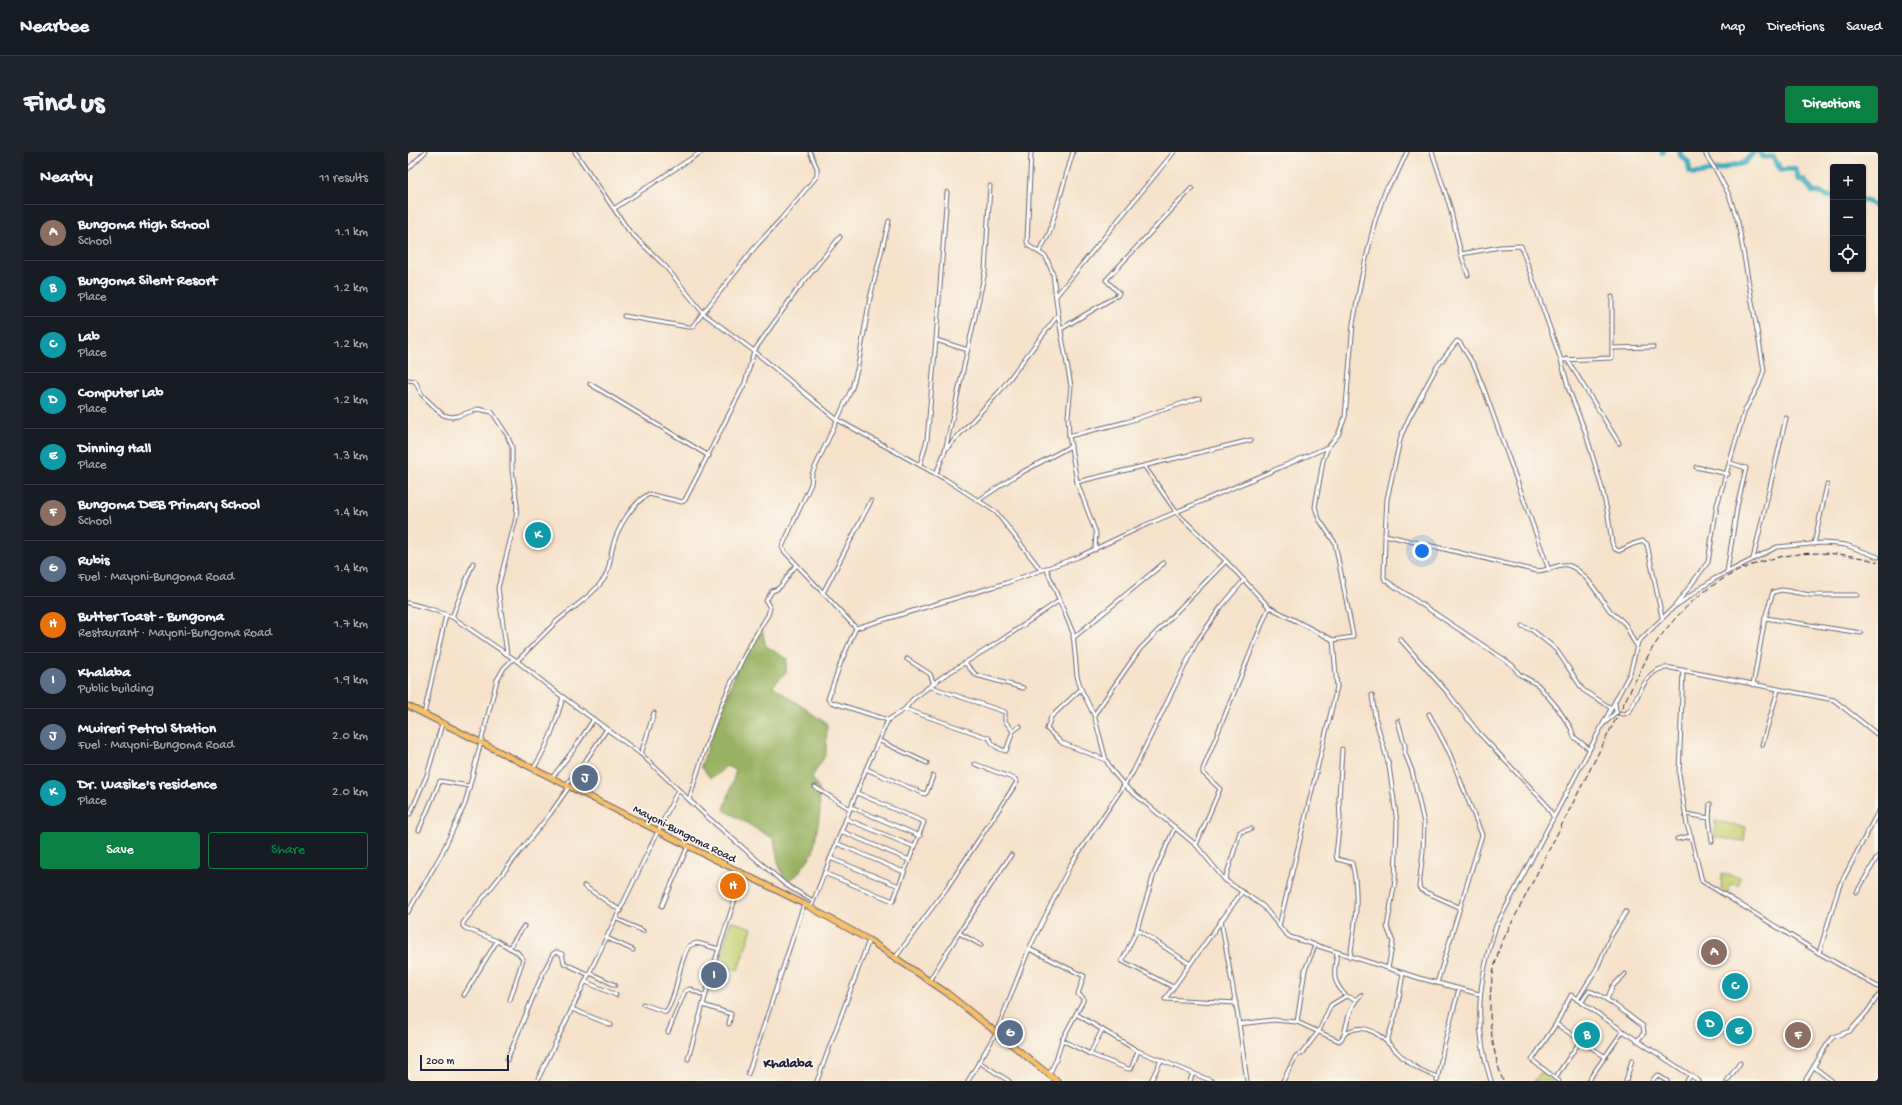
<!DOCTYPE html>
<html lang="en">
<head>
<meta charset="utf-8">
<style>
  body { margin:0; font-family:"Gochi Hand",sans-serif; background:#20242c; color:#f1f3f6 }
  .controls { position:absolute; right:12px; top:12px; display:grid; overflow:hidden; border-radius:4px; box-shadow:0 1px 3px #0004 }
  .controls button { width:36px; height:36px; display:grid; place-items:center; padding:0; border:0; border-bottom:1px solid #363941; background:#171b24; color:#f1f3f6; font:20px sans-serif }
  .scale { position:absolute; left:12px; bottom:10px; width:89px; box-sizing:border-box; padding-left:4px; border:2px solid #22223b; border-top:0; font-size:11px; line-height:14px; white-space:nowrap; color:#22223b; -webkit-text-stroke:3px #fbf7ec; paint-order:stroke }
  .you { position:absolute; left:1014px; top:399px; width:14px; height:14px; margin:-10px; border:3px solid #fff; border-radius:50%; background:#1a73e8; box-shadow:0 0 0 6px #1a73e833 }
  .badge { display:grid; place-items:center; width:26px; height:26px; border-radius:50%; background:#0b8043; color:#fff; font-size:13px; font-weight:700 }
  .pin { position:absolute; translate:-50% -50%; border:2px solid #fff; box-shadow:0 1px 4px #0006 }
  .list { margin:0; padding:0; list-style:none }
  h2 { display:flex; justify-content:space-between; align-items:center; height:52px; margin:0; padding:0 16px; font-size:17px }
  h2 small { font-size:13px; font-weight:400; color:#9ea1a6 }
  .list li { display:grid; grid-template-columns:26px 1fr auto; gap:12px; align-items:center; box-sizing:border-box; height:56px; padding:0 16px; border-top:1px solid #363941 }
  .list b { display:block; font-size:15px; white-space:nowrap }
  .list p { margin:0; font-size:13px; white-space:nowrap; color:#9ea1a6 }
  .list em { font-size:13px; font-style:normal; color:#9ea1a6 }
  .actions { display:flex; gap:8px; padding:12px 16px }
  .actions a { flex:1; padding:9px 0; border:1px solid #0b8043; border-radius:4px; text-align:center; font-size:14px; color:#0b8043 }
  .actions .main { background:#0b8043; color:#fff }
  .icon { flex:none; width:22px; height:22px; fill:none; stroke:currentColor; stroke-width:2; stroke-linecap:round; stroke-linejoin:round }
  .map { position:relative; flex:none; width:1470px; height:929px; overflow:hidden; border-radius:4px }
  header { display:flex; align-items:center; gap:24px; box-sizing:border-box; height:56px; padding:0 20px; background:#171b24; border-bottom:1px solid #363941 }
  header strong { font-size:19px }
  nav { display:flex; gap:22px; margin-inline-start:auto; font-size:14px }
  .intro { display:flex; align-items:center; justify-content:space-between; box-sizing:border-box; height:96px; padding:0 24px }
  h1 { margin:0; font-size:28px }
  .button { padding:10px 18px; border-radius:4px; background:#0b8043; color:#fff; font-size:14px; font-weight:700 }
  main { display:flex; gap:24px; padding:0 24px }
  aside { flex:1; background:#171b24; border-radius:4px; box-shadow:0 1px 3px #0004 }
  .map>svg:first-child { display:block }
  .green { fill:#c3cf71; stroke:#727856 }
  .forest { fill:#9ab263; stroke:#5e6a4f }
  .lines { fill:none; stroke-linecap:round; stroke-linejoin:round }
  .river { stroke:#40adbe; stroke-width:5.5 }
  .street-casing { stroke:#6c656d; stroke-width:5 }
  .primary-casing { stroke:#6c656d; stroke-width:7 }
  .street { stroke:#fff; stroke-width:3 }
  .primary { stroke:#f6c06b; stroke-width:5 }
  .rail { stroke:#22223b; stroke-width:1; stroke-dasharray:6 3; stroke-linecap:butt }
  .labels { text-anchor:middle; stroke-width:3.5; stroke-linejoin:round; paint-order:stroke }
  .street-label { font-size:12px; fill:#22223b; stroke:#fbf7ec }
  .quarter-label { font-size:14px; font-weight:bold; fill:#22223b; stroke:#fbf7ec }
</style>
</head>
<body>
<header>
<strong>Nearbee</strong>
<nav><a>Map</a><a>Directions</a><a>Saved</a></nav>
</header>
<div class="intro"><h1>Find us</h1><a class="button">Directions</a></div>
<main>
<aside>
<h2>Nearby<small>11 results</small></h2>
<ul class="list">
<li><span class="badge" style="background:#8d6e63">A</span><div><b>Bungoma High School</b><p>School</p></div><em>1.1 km</em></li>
<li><span class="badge" style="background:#0f9aa8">B</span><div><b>Bungoma Silent Resort</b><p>Place</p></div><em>1.2 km</em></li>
<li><span class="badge" style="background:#0f9aa8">C</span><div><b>Lab</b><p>Place</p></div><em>1.2 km</em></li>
<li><span class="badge" style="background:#0f9aa8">D</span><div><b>Computer Lab</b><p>Place</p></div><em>1.2 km</em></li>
<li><span class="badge" style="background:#0f9aa8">E</span><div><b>Dinning Hall</b><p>Place</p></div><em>1.3 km</em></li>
<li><span class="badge" style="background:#8d6e63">F</span><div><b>Bungoma DEB Primary School</b><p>School</p></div><em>1.4 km</em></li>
<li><span class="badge" style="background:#5c6f8a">G</span><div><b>Rubis</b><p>Fuel · Mayoni-Bungoma Road</p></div><em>1.4 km</em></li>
<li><span class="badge" style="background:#e8710a">H</span><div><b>Butter Toast - Bungoma</b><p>Restaurant · Mayoni-Bungoma Road</p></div><em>1.7 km</em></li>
<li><span class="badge" style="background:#5c6f8a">I</span><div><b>Khalaba</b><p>Public building</p></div><em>1.9 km</em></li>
<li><span class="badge" style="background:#5c6f8a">J</span><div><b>Mwireri Petrol Station</b><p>Fuel · Mayoni-Bungoma Road</p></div><em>2.0 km</em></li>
<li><span class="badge" style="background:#0f9aa8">K</span><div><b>Dr. Wasike's residence</b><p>Place</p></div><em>2.0 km</em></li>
</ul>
<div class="actions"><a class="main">Save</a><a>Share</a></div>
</aside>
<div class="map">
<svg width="1470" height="929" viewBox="0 0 1470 929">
  <rect width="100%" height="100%" fill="#fbf7ec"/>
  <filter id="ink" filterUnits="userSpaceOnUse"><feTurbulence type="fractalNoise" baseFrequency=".025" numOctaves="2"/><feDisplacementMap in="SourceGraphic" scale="8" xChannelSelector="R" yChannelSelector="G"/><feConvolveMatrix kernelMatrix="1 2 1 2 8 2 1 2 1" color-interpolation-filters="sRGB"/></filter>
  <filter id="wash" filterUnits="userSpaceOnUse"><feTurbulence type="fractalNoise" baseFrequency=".012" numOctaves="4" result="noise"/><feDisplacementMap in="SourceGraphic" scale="16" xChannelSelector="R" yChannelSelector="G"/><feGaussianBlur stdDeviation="0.9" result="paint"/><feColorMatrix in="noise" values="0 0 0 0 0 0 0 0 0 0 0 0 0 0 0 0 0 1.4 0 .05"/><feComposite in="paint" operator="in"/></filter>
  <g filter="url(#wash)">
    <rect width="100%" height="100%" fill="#f6e2ca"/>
    <g class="green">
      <path d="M 1307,669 L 1338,675 L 1336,689 L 1306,685 Z"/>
      <path d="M 1314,722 L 1332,725 L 1331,733 L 1322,732 L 1321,741 L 1313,738 Z"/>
      <path d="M 323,769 L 344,776 L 330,818 L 311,812 Z"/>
      <path d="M 1133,920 L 1146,929 L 1126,929 Z"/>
    </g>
    <path class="forest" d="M 353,474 L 358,494 L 379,507 L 378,520 L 365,534 L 419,572 L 418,602 L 404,625 L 411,637 L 412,660 L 405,701 L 388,724 L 377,730 L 370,710 L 366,687 L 316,658 L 328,618 L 318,614 L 310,622 L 302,626 L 293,614 L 329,518 Z"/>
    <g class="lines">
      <g class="river">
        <path d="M 1254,0 L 1255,0"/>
        <path d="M 1272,0 L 1273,4 L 1280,10 L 1282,20 L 1285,22 C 1303,21 1319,14 1336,11 L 1346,0"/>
        <path d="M 1351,0 L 1356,5 L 1365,5 L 1373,18 L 1386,17 L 1388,18 L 1390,27 L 1396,28 L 1405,40 L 1413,41 L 1419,44 L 1425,44"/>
        <path d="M 1455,48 L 1463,51 L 1470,56"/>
      </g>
    </g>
  </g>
  <g filter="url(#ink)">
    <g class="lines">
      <g class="street-casing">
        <g id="street">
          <path d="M 167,0 L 221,79 L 257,114 L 296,162 L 346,199 L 428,267 L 537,327 L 588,360 L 633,418"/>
          <path d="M 623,0 L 619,90 L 621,94 L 638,105 L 645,122 L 650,163 L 663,234 L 660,264 L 661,284 L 669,330 L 688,381 L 687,398"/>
          <path d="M 1024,0 L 1042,55 L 1053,102 L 1092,95 L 1113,94 L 1153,208 L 1161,238 L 1177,279 L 1194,336 L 1200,363 L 1204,391 L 1207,397 L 1211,399 L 1225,392 L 1235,389 L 1239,392 L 1254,465"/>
          <path d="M 0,17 L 17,0"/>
          <path d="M 207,56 L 293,0"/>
          <path d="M 631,100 L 641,82 L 665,0"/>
          <path d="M 1053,102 L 1060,123"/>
          <path d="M 648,144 L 766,0"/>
          <path d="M 216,164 L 280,175 L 284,175 L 348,94 L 373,67 L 409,24 L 409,16 L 402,0"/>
          <path d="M 653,177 L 710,143 L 711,141 L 698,128 L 784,36"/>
          <path d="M 528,188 L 560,198"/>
          <path d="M 1205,196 L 1245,195"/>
          <path d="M 1159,207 L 1211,291"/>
          <path d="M 1153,208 L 1204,206 L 1204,145"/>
          <path d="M 0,228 L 7,229 L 14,243 L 35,263 L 44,265 L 50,264 L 70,257 L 84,260 L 99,283 L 104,295 L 104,318 L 109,353 L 108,366 L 90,436 L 99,502"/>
          <path d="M 182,232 L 301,304"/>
          <path d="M 661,284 L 718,270 L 791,246"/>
          <path d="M 537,298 L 592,239 L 650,163"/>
          <path d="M 512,313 L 519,288 L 528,188 L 539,40"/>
          <path d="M 737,315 L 769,361 L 818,409 L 861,455 L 925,488 L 945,485 L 945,483 L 927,391 L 911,367 L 907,355 L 915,309 L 920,295"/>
          <path d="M 1288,315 L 1320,322"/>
          <path d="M 528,322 L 537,299 L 577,120 L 582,34"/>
          <path d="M 669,330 L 843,288"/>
          <path d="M 571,348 L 607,324 L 663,294"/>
          <path d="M 977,383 L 976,425 L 977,428 L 1097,508 L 1105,514 L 1111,522 L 1130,533 L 1148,554 L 1163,576 L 1166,585 L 1181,597"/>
          <path d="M 1406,392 L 1419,333"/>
          <path d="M 1345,407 L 1378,266"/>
          <path d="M 638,416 L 665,481 L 669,524 L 673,537 L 686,563 L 698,608 L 705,620 L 717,634 L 788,693 L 817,728 L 855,754 L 877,781 L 882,785 L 1011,826 L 1071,842"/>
          <path d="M 1141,418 L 1077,240 L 1067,215 L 1052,191 L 1049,189 L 1028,216 L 1001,266 L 993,284 L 979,347 L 977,383 L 1129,419 C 1139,419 1152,411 1159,413 C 1177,417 1192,446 1203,460 C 1207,464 1213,467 1217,472 C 1222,479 1222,486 1229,493"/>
          <path d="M 1319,420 L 1329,355 L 1338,316 L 1323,311"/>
          <path d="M 415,441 L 463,349"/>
          <path d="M 0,451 L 23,457 L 44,465 L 109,509 L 144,537 L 233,602 L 296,662 L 378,733 L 405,749"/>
          <path d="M 1269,453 L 1306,427 L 1369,395 L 1414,391 L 1429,392 L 1438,393 L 1470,405"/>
          <path d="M 44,465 L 65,411"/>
          <path d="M 1357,466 L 1453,481"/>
          <path d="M 1114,474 L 1124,478 L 1143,493 L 1150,500 L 1175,538 L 1203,556"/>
          <path d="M 448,476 L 376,399 L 374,395 L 403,332 L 404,322 L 444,236 L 450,214 L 462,146 L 481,69"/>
          <path d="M 665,486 L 756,411"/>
          <path d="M 992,487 L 1039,540 L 1070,580 L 1137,651 L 1145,664"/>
          <path d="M 499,507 L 522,522 L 526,532"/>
          <path d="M 109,509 C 122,496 135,483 148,470 C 164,456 183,445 196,427 C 202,418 202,405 205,394 C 209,377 224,351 241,342 L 274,350 L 277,348 L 337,231 L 346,199 L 389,138 L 432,85"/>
          <path d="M 557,511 L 568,523 L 615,536"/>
          <path d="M 1275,518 L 1271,622 L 1279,673 L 1283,684 L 1294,729 L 1411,801 L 1470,835"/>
          <path d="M 1345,533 L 1357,466 L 1365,440 L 1374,438 L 1402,443 L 1449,443"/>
          <path d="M 523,535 L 597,560 L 597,569 L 605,579"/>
          <path d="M 673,537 L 643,565 L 639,577 L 654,591 L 698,608"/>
          <path d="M 964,543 L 967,565 L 981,614 L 989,670 L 987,729 L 979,775 L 985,790 L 980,816"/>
          <path d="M 1207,551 L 1208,560 C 1215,563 1218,563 1223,557 C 1232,540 1240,513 1263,516 L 1426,548 L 1470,583"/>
          <path d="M 497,557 L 581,586 C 585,594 590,597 598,599 L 605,579 L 612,574"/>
          <path d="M 16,562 L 38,463"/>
          <path d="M 1021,562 L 1041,600 L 1074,683 L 1029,831"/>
          <path d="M 686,563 L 732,497 L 818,409"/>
          <path d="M 480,568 L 423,550 L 420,547 L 433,510 L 448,476 L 598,431 L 670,405 L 733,375 L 920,295 L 930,283 L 937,265 L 945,172 L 953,128 L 967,69 L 978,37 L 988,24 L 999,0"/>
          <path d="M 990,569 L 997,594 L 997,601 L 1004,619 L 1016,671 L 1015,700 L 1011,735 L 1013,738 L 1051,755"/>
          <path d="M 1197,571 L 1208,560"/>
          <path d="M 472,589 L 519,611"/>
          <path d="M 1354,593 L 1370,538"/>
          <path d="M 934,597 L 931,647 L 932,667 L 928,703 L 929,707 L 944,711 C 952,742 947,774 942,805"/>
          <path d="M 233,602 L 246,561"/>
          <path d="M 125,617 C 140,595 148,570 155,545"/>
          <path d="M 458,617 L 517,642 L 519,640 L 525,624"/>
          <path d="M 144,626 L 166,597 L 186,567"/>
          <path d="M 158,633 L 178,608 L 199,577"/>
          <path d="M 407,635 L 442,657"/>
          <path d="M 281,648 C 300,583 323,520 360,463 L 362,456 L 358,449 L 364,439 C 376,437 379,421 389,413"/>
          <path d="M 443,655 L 512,684"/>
          <path d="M 2,662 L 19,623 L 34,572"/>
          <path d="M 1278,662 L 1301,666 L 1304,689"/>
          <path d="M 1301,666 L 1302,652"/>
          <path d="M 438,667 L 507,695"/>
          <path d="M 767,675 L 746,722 L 729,777 L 782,812"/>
          <path d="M 11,678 L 32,629 L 61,634"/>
          <path d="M 433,679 L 501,708"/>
          <path d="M 1269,687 L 1283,684"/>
          <path d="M 428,691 L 496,720"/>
          <path d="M 788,693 L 812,637 L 795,621 L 795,617 L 861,455"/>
          <path d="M 422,706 L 491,734"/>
          <path d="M 416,721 L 485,749 L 516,670 L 449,641"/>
          <path d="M 817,728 L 832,680 L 843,677"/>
          <path d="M 176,734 L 213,759"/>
          <path d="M 1449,740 L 1470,704"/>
          <path d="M 254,754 L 280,694"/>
          <path d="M 403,755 L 460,612 L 480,568 L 497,557 L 505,547 L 534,525 L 592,489 L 652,448"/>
          <path d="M 0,760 L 33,703 L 57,652 L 89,528 L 96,516 L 105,507"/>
          <path d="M 209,767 L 235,779"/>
          <path d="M 813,768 L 830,865 L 839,929"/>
          <path d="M 871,774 L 929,535 L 925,488"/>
          <path d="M 729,778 L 714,809 L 765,835"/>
          <path d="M 551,781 L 603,703"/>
          <path d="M 199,786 L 225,798"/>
          <path d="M 89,789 L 109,800 L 115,807 L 102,848"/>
          <path d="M 101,796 L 116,774"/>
          <path d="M 621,797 L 676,824 L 670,842 L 675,846 L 675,849 L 654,888 L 648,908 L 641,923"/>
          <path d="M 929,801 C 926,822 923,828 938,844"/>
          <path d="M 1411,801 L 1431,735 L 1470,660"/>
          <path d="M 487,806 L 538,737 L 609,630 L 607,627 L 567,612"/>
          <path d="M 182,821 L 207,833"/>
          <path d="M 521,829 L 551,781 L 573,793"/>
          <path d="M 178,830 L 208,843"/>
          <path d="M 56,843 L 89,789 L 57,776 L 55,774 L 55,771 L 142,662 L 161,635"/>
          <path d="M 1199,847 L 1205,834 L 1217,822"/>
          <path d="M 1169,848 L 1189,816 L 1203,784 L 1218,760"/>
          <path d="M 828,851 L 757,847 L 834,740"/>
          <path d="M 1173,851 L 1181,839 C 1200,845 1219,863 1235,874 L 1236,881 L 1229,889"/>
          <path d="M 235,852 L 258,860 C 271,840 269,813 281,794 L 289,791 L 311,797"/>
          <path d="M 295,853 L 323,862 L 321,872"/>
          <path d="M 164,857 L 203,873"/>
          <path d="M 668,862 L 730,899 L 804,929"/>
          <path d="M 889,870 L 897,818 L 907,794"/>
          <path d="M 831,872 L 865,868 L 889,870 L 931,889 C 935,887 935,882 939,880 C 965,866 982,896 999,909 C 1008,917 1018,921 1029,925"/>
          <path d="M 1148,872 L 1124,908 L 1151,929"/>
          <path d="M 260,880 L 277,839 L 282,837 L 297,844"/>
          <path d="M 936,882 C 940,868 942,852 953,843"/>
          <path d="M 654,888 L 682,902 L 720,917 L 723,917 L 730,899"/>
          <path d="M 979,889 L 989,858 L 995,821"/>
          <path d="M 682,902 L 694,878"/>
          <path d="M 1196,904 L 1148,872 L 1163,843 L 1215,879"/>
          <path d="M 280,907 L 307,809 L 335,722"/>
          <path d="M 99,908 L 135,821 L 145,802 L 148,800 L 154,802 L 156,811 L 181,823"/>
          <path d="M 571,910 L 601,929"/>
          <path d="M 1406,915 L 1424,929"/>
          <path d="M 340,922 L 396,752"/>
          <path d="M 1147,926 L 1173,888"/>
          <path d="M 129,929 L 270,638"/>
          <path d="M 409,929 L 461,788"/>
          <path d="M 560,929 L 588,881 L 621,797 L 663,712 L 725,620 L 788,491 L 813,455 L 836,428"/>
          <path d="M 743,929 L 753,908"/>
          <path d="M 782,929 L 785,921"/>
          <path d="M 875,929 L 888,904 L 894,901 L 911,879 L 923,853 L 938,844 L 947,847"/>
          <path d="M 1029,929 L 1036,893 L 1051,837"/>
          <path d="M 1083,929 C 1065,873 1070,829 1088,774 L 1222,521 L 1230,490 L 1267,454 L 1300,410 L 1309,353 L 1337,258 L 1351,233 L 1356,218 L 1330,70 L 1321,43 L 1309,20 L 1299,5 L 1297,0"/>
          <path d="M 1180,929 L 1215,879 L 1291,929"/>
          <path d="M 1218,929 L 1224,908"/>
          <path d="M 1244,929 L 1249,923 L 1259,929"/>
          <path d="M 1279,929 L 1282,924"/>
          <path d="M 1319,929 L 1332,911"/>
          <path d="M 1397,929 L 1420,891 L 1425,885 L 1442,879 L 1459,860 L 1470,844"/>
        </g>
      </g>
      <g class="primary-casing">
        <path id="primary" d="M 0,554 L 396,752 L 461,788 L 539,841 L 649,929"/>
      </g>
      <use href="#street" class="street"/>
      <use href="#primary" class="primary"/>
      <path class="rail" d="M 1095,929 C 1079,884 1077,837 1093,792 L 1242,500 C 1293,419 1377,383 1470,410"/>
    </g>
  </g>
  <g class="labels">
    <g class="street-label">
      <text transform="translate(277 681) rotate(27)" y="4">Mayoni-Bungoma Road</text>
    </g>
    <g class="quarter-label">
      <text x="380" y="915">Khalaba</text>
    </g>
  </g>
</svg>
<div class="controls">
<button>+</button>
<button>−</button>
<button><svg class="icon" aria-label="locate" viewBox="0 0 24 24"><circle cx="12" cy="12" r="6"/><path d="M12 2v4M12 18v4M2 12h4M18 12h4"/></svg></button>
</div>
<div class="scale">200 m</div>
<div class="you"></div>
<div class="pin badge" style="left:1306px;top:800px;background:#8d6e63">A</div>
<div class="pin badge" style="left:1179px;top:883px;background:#0f9aa8">B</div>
<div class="pin badge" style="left:1327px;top:834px;background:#0f9aa8">C</div>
<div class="pin badge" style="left:1302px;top:872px;background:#0f9aa8">D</div>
<div class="pin badge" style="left:1331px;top:879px;background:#0f9aa8">E</div>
<div class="pin badge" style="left:1390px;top:883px;background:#8d6e63">F</div>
<div class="pin badge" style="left:602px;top:881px;background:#5c6f8a">G</div>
<div class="pin badge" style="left:325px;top:734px;background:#e8710a">H</div>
<div class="pin badge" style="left:306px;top:823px;background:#5c6f8a">I</div>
<div class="pin badge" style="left:177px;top:626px;background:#5c6f8a">J</div>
<div class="pin badge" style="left:130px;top:383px;background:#0f9aa8">K</div>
</div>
</main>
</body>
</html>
